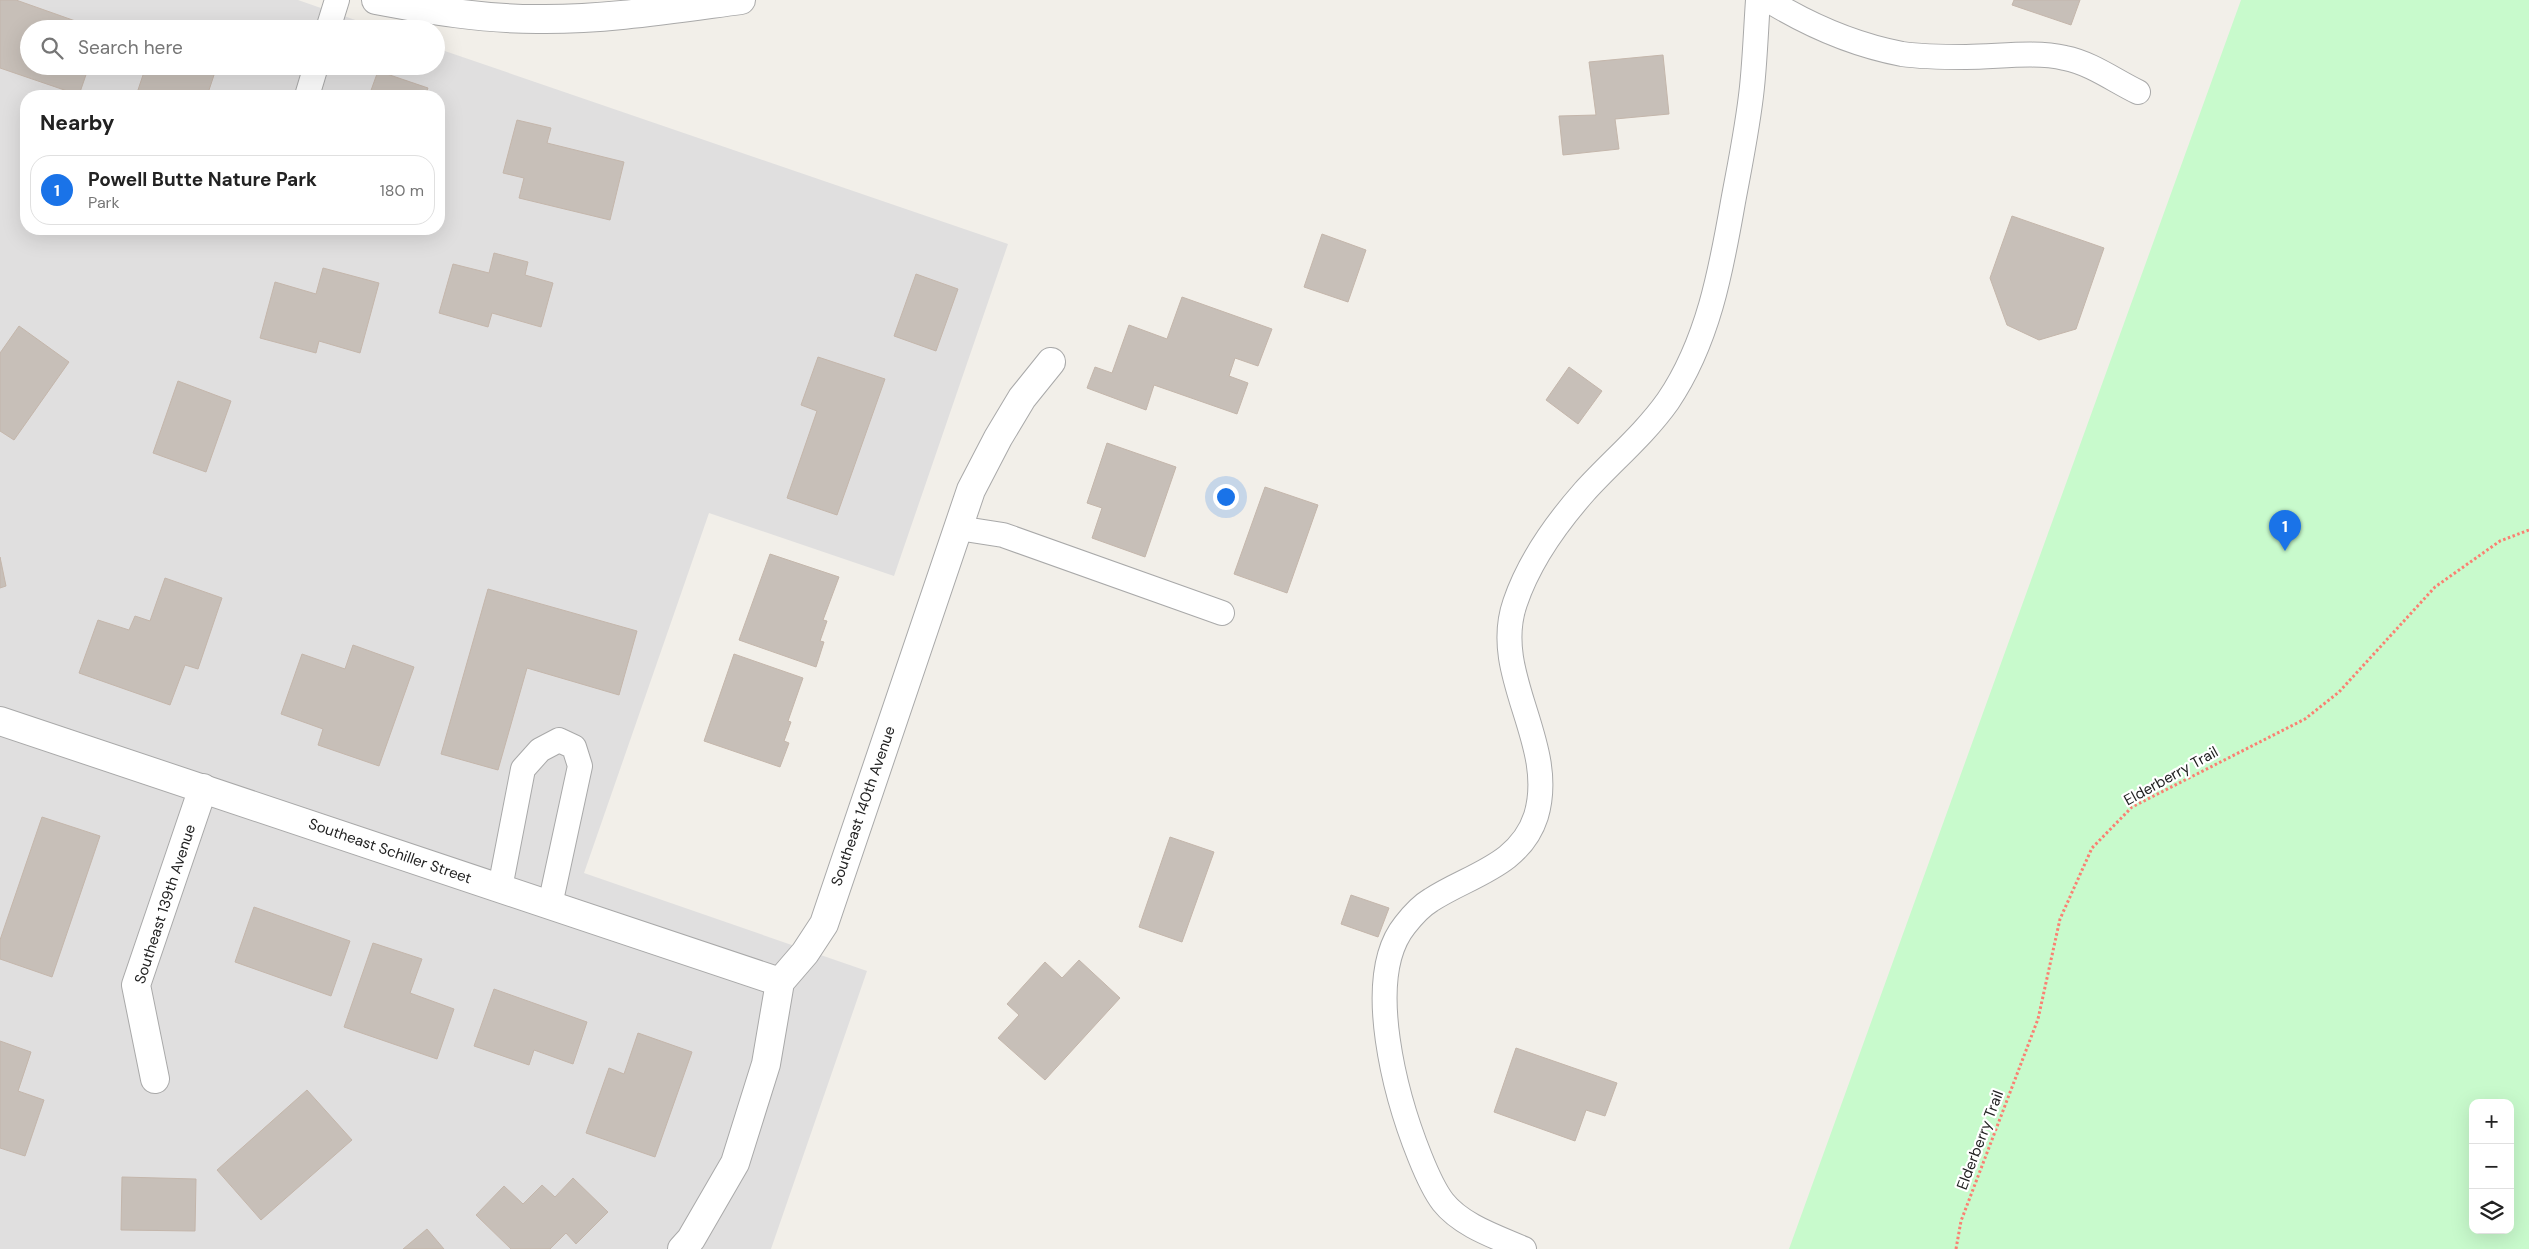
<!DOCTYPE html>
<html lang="en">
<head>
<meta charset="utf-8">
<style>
  body { margin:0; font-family:"DM Sans",sans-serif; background:#f2f2f2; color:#222 }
  .controls { position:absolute; right:15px; bottom:15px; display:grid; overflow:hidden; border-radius:10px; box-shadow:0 5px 20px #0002 }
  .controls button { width:45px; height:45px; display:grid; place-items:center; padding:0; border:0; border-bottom:1px solid #e0e0e0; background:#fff; color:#222; font:25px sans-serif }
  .you { position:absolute; left:1225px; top:496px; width:18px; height:18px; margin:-12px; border:4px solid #fff; border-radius:50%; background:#1a73e8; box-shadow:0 0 0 8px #1a73e833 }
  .badge { display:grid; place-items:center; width:32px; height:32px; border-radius:50%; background:#1a73e8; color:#fff; font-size:16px; font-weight:700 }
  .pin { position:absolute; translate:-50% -41px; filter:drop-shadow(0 1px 2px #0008) }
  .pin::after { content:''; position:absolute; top:26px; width:18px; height:15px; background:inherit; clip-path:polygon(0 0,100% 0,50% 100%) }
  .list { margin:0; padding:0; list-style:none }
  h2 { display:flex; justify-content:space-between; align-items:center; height:65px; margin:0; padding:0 20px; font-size:21px }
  h2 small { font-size:16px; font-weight:400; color:#767676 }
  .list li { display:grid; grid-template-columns:32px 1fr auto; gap:15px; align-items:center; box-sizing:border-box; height:70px; margin:0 10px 10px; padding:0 10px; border:1px solid #e0e0e0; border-radius:20px }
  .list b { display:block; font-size:19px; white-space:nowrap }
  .list p { margin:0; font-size:16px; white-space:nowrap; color:#767676 }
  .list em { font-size:16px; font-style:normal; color:#767676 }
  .icon { flex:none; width:28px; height:28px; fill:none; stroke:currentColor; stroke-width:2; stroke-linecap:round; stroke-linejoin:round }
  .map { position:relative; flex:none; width:2529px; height:1249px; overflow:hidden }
  .search { position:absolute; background:#fff; box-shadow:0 5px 20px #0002; left:20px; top:20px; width:425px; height:55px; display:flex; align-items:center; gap:12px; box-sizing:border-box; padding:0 18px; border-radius:28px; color:#767676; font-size:19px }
  .panel { position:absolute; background:#fff; box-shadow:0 5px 20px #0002; left:20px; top:90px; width:425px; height:145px; border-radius:20px }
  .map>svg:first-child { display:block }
  .residential { fill:#e0dfdf; fill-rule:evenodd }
  .park { fill:#c8facc; fill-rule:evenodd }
  .building { fill:#c7bfb8; stroke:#c4b6ab }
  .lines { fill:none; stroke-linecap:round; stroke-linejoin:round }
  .lane-casing { stroke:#a9a9a9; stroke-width:26 }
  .street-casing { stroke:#a9a9a9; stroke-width:30 }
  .path { stroke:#fa8072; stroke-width:3; stroke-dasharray:2.5 2.5; stroke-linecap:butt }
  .lane { stroke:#fff; stroke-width:24 }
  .street { stroke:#fff; stroke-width:28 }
  .labels { text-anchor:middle; stroke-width:4.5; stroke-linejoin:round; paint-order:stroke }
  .street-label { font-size:15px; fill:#222; stroke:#fff }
</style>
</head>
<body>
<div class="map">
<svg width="2529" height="1249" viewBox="0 0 2529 1249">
  <rect width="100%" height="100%" fill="#f2efe9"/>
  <path class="residential" d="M 0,0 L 298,0 L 381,29 L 29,29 L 29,66 L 436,66 L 436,48 L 1008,244 L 894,576 L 709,513 L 584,873 L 867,971 L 771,1249 L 0,1249 ZM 26,96 L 439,96 L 439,229 L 26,229 Z"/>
  <path class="park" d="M 2241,0 L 2529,0 L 2529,1249 L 1789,1249 ZM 2473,1103 L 2510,1103 L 2510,1230 L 2473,1230 Z"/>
  <g class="building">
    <path d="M 0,0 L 16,0 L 98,29 L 29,29 L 29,66 L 89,66 L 79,95 L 0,68 Z"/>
    <path d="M 2014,0 L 2080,0 L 2071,25 L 2012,5 Z"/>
    <path d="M 1663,55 L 1669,114 L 1615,119 L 1619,149 L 1563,155 L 1559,116 L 1596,115 L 1589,62 Z"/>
    <path d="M 146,66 L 187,66 L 214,75 L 207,96 L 136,96 Z"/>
    <path d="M 378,71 L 428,88 L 425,96 L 369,96 Z"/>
    <path d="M 517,120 L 551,128 L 547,143 L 624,162 L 610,220 L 519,198 L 524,178 L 503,173 Z"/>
    <path d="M 2012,216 L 2104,248 L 2076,329 L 2039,340 L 2007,325 L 1990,278 Z"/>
    <path d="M 1322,234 L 1366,250 L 1348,302 L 1304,287 Z"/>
    <path d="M 494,253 L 528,262 L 525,275 L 553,283 L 541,327 L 492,313 L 488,327 L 439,313 L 453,264 L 489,273 Z"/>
    <path d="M 323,268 L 379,283 L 360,353 L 319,341 L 316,353 L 260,338 L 275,282 L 316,294 Z"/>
    <path d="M 916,274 L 958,289 L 936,351 L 894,336 Z"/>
    <path d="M 1182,297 L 1272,329 L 1258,366 L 1235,358 L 1229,376 L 1248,383 L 1237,414 L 1154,385 L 1146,410 L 1087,388 L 1095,367 L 1112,373 L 1129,325 L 1167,339 Z"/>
    <path d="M 19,326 L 69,362 L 14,440 L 0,431 L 0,353 Z"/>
    <path d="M 818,357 L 885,379 L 837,515 L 787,498 L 817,411 L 801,405 Z"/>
    <path d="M 1569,367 L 1602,391 L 1578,424 L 1546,400 Z"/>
    <path d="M 178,381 L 231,401 L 206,472 L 153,453 Z"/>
    <path d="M 1107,443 L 1176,467 L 1145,557 L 1092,538 L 1102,508 L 1087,503 Z"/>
    <path d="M 1265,487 L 1318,505 L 1287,593 L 1234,574 Z"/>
    <path d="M 770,554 L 839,577 L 823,620 L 827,621 L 820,641 L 824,642 L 816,667 L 739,640 Z"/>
    <path d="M 0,557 L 6,586 L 0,588 Z"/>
    <path d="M 165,578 L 222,598 L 198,669 L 185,665 L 170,705 L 79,673 L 98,620 L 129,630 L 135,616 L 150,621 Z"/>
    <path d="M 488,589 L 637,631 L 619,695 L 527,668 L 498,770 L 441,754 Z"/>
    <path d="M 353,645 L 414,667 L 379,766 L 318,745 L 323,729 L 281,714 L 302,654 L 345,669 Z"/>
    <path d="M 734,654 L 803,678 L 788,721 L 791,722 L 784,741 L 789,743 L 780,767 L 704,741 Z"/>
    <path d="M 42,817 L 100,836 L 52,977 L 0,959 L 0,940 Z"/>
    <path d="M 1170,837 L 1214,852 L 1182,942 L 1139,927 Z"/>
    <path d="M 1351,895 L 1389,908 L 1378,937 L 1341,924 Z"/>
    <path d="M 254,907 L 350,941 L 331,996 L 235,962 Z"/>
    <path d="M 373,943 L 422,959 L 410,993 L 454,1009 L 437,1059 L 344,1027 Z"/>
    <path d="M 1079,960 L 1120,998 L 1045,1080 L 998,1038 L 1019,1015 L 1007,1004 L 1045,962 L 1062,978 Z"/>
    <path d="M 494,989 L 587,1022 L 573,1064 L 534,1050 L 529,1065 L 474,1046 Z"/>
    <path d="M 638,1033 L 692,1052 L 655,1157 L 586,1133 L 609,1068 L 624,1074 Z"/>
    <path d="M 0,1041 L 31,1052 L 18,1091 L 44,1100 L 25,1156 L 0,1148 Z"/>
    <path d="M 1516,1048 L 1617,1083 L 1605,1116 L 1586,1110 L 1575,1141 L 1494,1112 Z"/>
    <path d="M 307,1090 L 352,1140 L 261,1220 L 217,1170 Z"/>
    <path d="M 122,1177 L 196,1179 L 195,1231 L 121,1230 Z"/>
    <path d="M 573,1178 L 608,1212 L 576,1244 L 566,1233 L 550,1249 L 511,1249 L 476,1215 L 504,1186 L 523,1204 L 542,1185 L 555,1197 Z"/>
    <path d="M 427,1229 L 444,1249 L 403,1249 Z"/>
  </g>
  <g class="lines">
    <g class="lane-casing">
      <g id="lane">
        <path d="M 1768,0 C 1807,24 1855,45 1902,54 C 1923,57 1945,57 1966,57 C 1998,57 2034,51 2065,58 C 2091,63 2115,81 2138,92"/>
        <path d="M 328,29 L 337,0"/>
        <path d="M 307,96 L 316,66"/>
        <path d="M 958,528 L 1003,535 L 1222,613"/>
        <path d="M 500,888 L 523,769 L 540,750 L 559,740 L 574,747 L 580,766 L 550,905"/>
        <path d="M 1524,1249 C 1497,1237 1462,1226 1443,1202 C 1433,1189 1426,1172 1420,1157 C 1397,1100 1362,978 1405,925 C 1412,916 1421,906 1431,900 C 1469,875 1520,866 1536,816 C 1558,743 1490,675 1515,603 C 1529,561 1555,525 1584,492 C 1611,462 1644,435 1668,401 C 1708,342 1721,271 1733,202 C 1740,164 1748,126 1752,87 C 1755,58 1756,29 1758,0"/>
      </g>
    </g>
    <g class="street-casing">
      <g id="street">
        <path d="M 376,0 C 429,10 483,19 537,19 C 605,20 673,9 741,0"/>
        <path d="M 0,721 L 780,982"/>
        <path d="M 155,1079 L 136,985 L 203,788"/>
        <path d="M 682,1249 L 691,1239 L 735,1163 L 766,1064 L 780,982 L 805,953 L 824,924 L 971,490 L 998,438 L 1022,398 L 1051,362"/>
      </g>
    </g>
    <path class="path" d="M 1956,1249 L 1961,1221 L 2038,1019 L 2060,919 L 2092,848 L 2132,807 L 2305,719 L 2339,692 L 2435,587 L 2500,541 L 2529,530"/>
    <use href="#lane" class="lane"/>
    <use href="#street" class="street"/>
  </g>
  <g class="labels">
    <g class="street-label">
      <text transform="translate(2171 776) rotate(-29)" y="5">Elderberry Trail</text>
      <text transform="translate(863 806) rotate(-71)" y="5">Southeast 140th Avenue</text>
      <text transform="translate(390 851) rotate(19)" y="5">Southeast Schiller Street</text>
      <text transform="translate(165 904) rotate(-72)" y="5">Southeast 139th Avenue</text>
      <text transform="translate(1980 1140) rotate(-69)" y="5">Elderberry Trail</text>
    </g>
  </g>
</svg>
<div class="controls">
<button>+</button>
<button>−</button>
<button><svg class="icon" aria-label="layers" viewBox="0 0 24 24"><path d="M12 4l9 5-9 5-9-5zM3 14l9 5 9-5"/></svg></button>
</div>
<div class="you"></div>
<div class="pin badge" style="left:2285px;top:551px">1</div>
<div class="search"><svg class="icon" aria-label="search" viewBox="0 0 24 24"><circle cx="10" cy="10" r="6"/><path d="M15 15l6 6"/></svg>Search here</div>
<section class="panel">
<h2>Nearby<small></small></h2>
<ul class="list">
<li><span class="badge">1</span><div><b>Powell Butte Nature Park</b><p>Park</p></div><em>180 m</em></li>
</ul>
</section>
</div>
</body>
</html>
